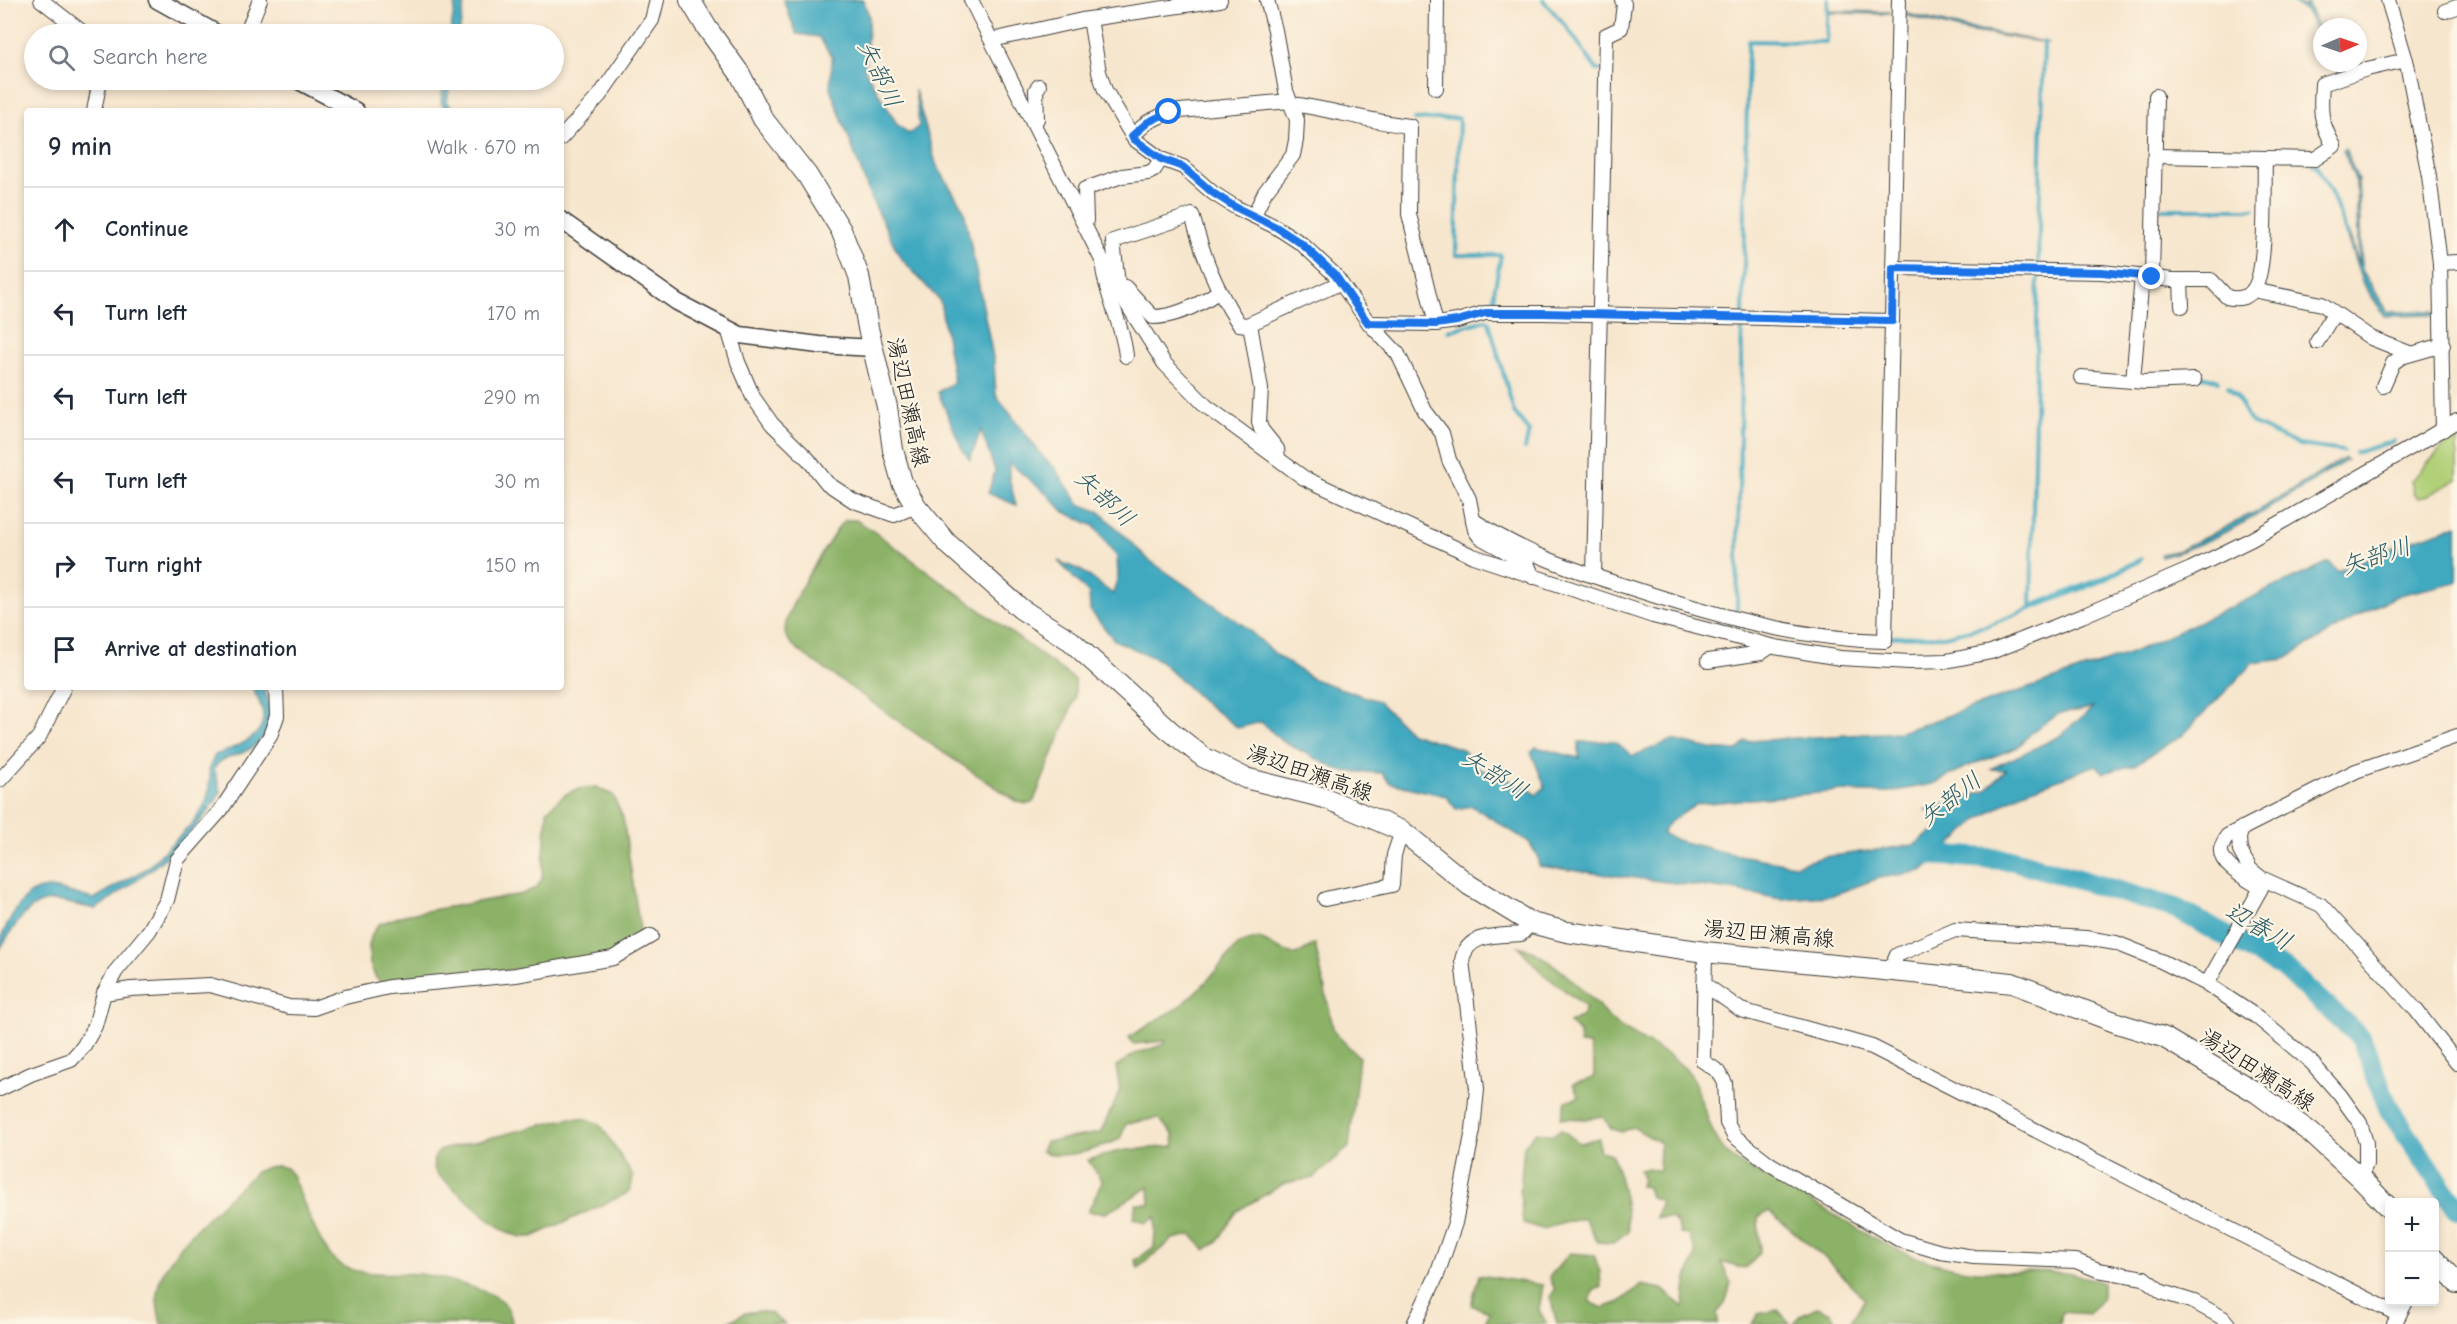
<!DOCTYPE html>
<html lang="en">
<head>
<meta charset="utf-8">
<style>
  body { margin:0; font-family:"Comic Neue","Klee One",sans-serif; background:#f6f6f7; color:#1f2937 }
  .controls { position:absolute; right:18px; bottom:18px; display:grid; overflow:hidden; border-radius:6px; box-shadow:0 3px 9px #0003 }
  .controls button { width:54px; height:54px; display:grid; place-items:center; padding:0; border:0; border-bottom:2px solid #e0e1e3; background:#fff; color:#1f2937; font:30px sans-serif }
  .compass { position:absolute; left:2313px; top:18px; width:54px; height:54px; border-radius:50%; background:#fff; box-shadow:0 3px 9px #0003; rotate:88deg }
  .stop { position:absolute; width:18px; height:18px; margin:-14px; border:4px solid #1a73e8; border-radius:50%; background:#fff }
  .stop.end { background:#1a73e8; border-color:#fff; box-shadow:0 2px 6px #0008 }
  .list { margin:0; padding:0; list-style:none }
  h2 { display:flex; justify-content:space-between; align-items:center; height:78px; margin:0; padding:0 24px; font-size:26px }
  h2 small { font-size:20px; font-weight:400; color:#747a83 }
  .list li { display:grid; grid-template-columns:39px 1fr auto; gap:18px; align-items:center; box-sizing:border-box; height:84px; padding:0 24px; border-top:2px solid #e0e1e3 }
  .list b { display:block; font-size:22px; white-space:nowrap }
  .list em { font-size:20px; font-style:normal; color:#747a83 }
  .icon { flex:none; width:33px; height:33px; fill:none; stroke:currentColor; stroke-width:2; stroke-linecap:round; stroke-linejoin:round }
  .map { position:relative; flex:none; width:2457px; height:1324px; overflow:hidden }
  .search { position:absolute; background:#fff; box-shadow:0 3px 9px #0003; left:24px; top:24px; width:540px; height:66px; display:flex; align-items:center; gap:15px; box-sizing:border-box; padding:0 21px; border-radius:33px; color:#747a83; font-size:22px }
  .panel { position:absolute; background:#fff; box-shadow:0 3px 9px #0003; left:24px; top:108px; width:540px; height:582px; border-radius:6px }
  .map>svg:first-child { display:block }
  .green { fill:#b1d078; stroke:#66764a; stroke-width:1.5 }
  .forest { fill:#8cb268; stroke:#546742; stroke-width:1.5 }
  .water { fill:#40a9c0; stroke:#2e626e; stroke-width:1.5; fill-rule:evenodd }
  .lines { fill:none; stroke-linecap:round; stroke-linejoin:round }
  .stream { stroke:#40a9c0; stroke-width:4 }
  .river { stroke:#40a9c0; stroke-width:21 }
  .minor-casing { stroke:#3d3a37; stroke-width:16 }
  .tertiary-casing { stroke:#3d3a37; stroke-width:19 }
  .secondary-casing { stroke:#3d3a37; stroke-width:22 }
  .minor { stroke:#fff; stroke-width:14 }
  .tertiary { stroke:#fff; stroke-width:16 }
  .secondary { stroke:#fff; stroke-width:20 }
  .route { stroke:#1a73e8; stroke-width:8 }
  .labels { text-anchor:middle; stroke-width:4.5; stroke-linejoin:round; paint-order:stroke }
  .street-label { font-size:22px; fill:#1c1c1c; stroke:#fcf5e5 }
  .water-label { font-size:24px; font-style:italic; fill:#2c5b66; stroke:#fcf5e5 }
</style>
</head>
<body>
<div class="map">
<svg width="2457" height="1324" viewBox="0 0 2457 1324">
  <rect width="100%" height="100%" fill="#fcf5e5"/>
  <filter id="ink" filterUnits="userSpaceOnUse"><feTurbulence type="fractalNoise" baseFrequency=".0167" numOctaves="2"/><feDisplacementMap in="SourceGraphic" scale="12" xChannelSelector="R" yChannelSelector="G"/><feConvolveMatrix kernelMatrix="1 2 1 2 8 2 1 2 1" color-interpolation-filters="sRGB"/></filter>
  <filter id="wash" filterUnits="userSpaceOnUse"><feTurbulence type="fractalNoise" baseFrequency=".008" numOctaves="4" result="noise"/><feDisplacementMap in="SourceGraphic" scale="24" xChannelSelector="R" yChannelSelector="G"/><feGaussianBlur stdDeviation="1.35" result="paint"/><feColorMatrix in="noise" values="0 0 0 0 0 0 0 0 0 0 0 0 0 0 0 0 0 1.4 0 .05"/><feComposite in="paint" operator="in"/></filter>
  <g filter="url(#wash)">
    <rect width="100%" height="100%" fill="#f7e6ce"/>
    <path class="green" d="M 2457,428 L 2457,479 L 2428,496 L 2419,498 L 2414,493 L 2411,481 L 2451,439 Z"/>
    <g class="forest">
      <path d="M 846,520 L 856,520 L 869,528 L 1075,680 L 1075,699 L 1033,803 L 1027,804 L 1018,802 L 932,745 L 802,653 C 796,648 789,643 786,636 C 778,615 827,546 840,525 Z"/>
      <path d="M 596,787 L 613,795 L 623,818 L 640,930 L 638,940 L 627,957 L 384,985 L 376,978 L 370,964 L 369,945 L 372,934 L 379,924 L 404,915 L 522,894 L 537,887 L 542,879 L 547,811 C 564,793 571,788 596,787 Z"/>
      <path d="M 1259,938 L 1277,948 L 1296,955 L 1315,944 L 1334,1032 L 1359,1057 L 1349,1147 L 1313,1178 L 1285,1183 L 1237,1211 L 1218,1241 L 1205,1250 L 1192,1235 L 1173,1239 L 1138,1268 L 1135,1260 L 1154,1247 L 1156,1217 L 1146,1223 L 1133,1218 L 1136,1204 L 1150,1204 L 1149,1187 L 1106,1213 L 1088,1212 L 1102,1181 L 1088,1160 L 1119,1151 L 1174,1146 L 1173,1134 L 1158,1118 L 1126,1124 L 1120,1139 C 1098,1149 1065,1161 1041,1151 L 1045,1142 L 1100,1133 L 1120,1091 L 1116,1066 L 1135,1054 L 1162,1045 L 1166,1041 L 1133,1044 L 1129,1037 L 1179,1007 L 1207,981 L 1239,944 Z"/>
      <path d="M 1518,946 C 1547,953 1579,986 1599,1006 C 1614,1036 1697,1055 1698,1093 C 1707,1115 1713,1141 1731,1157 C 1745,1169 1781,1184 1799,1194 C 1857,1227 1899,1260 1967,1270 C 2013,1276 2059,1263 2102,1283 L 2102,1299 L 2089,1314 L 2062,1312 L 2060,1324 L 2011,1322 L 2002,1324 L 1849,1324 L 1865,1299 L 1827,1260 L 1769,1211 L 1758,1217 L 1760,1252 L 1745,1269 L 1721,1262 L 1731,1283 L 1725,1304 L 1717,1313 L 1718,1324 L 1557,1324 L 1550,1297 L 1555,1290 L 1549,1277 L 1570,1253 L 1594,1255 L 1600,1272 L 1601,1287 L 1593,1291 L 1590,1302 L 1603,1308 L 1620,1302 L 1641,1285 L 1662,1289 L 1683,1307 C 1685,1298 1685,1288 1687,1279 C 1692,1255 1703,1263 1688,1235 L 1680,1234 L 1678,1224 L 1671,1218 L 1656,1218 L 1661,1200 L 1650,1197 L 1647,1187 L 1640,1186 L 1642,1179 L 1639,1170 L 1649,1168 L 1659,1171 L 1660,1143 L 1633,1127 L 1622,1132 L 1612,1129 L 1602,1116 L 1586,1119 L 1561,1118 L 1566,1101 L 1579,1097 L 1573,1084 L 1594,1078 L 1594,1063 L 1589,1045 L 1580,1044 L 1579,1033 L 1569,1023 L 1582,1016 L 1586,1007 L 1542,973 Z"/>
      <path d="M 570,1118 C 583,1118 592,1118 602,1127 L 633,1176 L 631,1188 L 626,1194 L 532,1237 L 522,1237 L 511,1234 L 493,1223 L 436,1173 C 432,1162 432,1157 441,1150 Z"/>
      <path d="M 1561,1129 L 1579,1143 L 1599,1138 L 1599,1151 L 1612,1154 C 1621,1180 1627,1203 1628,1231 L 1613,1243 L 1598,1242 L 1584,1218 L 1542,1229 L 1523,1223 L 1520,1193 L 1524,1146 L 1536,1132 L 1553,1135 Z"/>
      <path d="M 278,1166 L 286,1168 L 292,1175 C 302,1197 320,1251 338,1263 C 360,1278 393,1272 418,1274 C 437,1276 486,1289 501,1300 C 507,1304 512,1317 512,1324 L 161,1324 C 158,1311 155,1296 159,1283 C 170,1246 228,1199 256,1172 L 267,1167 Z"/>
      <path d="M 1479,1275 L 1543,1285 L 1539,1310 L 1547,1324 L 1485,1324 L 1489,1312 L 1471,1305 Z"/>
      <path d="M 1817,1307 L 1831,1313 L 1837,1324 L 1794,1324 L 1802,1314 Z"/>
      <path d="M 1778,1310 L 1791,1324 L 1752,1324 L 1758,1314 Z"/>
      <path d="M 758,1311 L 770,1313 L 785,1324 L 725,1324 L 745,1313 Z"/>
    </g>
    <g class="water">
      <path d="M 456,0 L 465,0 L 459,34 L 450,34 Z"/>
      <path d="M 783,0 L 863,0 L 869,15 L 865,70 L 897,124 L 909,134 L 919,126 L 915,90 L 936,164 L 964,210 L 994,362 L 996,395 L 1043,457 L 1055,468 L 1079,504 L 1100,512 L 1149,560 L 1242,624 L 1279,657 L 1313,679 L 1378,701 L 1411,733 L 1462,749 L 1479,769 L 1527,787 L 1536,795 L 1545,787 L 1531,752 L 1536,747 L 1579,758 L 1579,742 L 1614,741 L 1633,756 L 1672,740 L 1711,749 L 1737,751 L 1746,741 L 1900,732 L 2131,653 L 2329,562 L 2337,571 L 2399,545 L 2457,525 L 2457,582 L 2399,595 L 2361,614 L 2285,659 L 2253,663 L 2183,735 L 2134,765 L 2104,773 L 2096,765 L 2021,793 L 1979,819 L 1922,871 L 1879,878 L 1830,896 L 1781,899 L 1731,890 L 1539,866 L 1537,855 L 1529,842 L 1472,806 L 1456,809 L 1446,796 L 1390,783 L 1382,773 L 1340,771 L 1282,741 L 1261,722 L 1238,728 L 1205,703 L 1159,660 L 1114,640 L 1090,610 L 1089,594 L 1058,561 L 1082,571 L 1113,594 L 1118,576 L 1117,557 L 1094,526 L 1064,512 L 1047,494 L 1009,463 L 1009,478 L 1016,505 L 988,493 L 995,471 L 981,430 L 970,460 L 962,449 L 938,392 L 954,382 L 940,301 L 900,257 L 871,198 L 830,88 L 832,57 L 819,37 L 797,34 ZM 2093,708 L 2058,737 L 1990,769 L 2006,770 L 1985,791 L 1926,810 L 1942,815 L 1936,829 L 1914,845 L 1823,857 L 1795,865 L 1727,853 L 1676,840 L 1662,833 L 1671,821 L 1697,804 L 1840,791 L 1884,793 L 1933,784 L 1966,767 L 2018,747 L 2033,731 L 2058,714 Z"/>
      <path d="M 1827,0 L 1829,0 L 1830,11 L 1890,12 L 1890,14 L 1827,13 Z"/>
      <path d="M 2306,0 L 2322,37 L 2322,43 L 2306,11 L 2295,4 L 2306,6 Z"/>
      <path d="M 1904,13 L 1961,27 L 2049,43 L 1960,30 L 1904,15 Z"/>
      <path d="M 444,80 L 451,80 L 447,101 L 453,111 L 446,111 L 441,102 Z"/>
      <path d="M 2345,148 L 2358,180 L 2362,270 L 2388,312 L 2434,311 L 2434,315 L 2385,316 L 2362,282 L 2346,234 L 2346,232 L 2348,232 L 2359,265 L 2356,182 L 2343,150 Z"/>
      <path d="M 2345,458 L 2347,460 C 2293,493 2221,543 2161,557 L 2161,554 L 2180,550 L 2257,511 Z"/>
      <path d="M 252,687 L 263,687 C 276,714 272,740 242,753 C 231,757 220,758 214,769 L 221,792 C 188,846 146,875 96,909 C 82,907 68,902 54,901 C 27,900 12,930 0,949 C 0,935 6,927 13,915 C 36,874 57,890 94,899 L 147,868 L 191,825 L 204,806 L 208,796 L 210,776 L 209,768 L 215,755 C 232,748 266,739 263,714 C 262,705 256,696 252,687 Z"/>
    </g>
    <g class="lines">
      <g class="stream">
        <path d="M 1543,0 L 1566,26 L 1597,70 L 1600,70"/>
        <path d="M 2287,0 L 2298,4"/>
        <path d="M 1414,120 L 1459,118 L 1456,255 L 1501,255 L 1494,292 L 1495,305"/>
        <path d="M 2313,165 L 2316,165 L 2333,197 L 2347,235"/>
        <path d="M 2159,209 L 2254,209"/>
        <path d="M 2038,266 L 2044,42"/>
        <path d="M 2038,274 L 2031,606 L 2100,579 L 2141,559"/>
        <path d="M 1743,314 L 1748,41 L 1826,42 L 1828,0"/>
        <path d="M 1448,331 L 1486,320 L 1489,322 L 1514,412 L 1529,431 L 1525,449"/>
        <path d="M 2190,376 L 2192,373 L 2219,381"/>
        <path d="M 2228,387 L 2237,396 L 2247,417 L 2254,424 L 2299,445 L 2343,451"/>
        <path d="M 2355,453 L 2394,441"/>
        <path d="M 1737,609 L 1742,322"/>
        <path d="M 1888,637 L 1944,636 L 1986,626 L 2105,580 L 2139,561"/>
      </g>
      <path class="river" d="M 1920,854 L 2012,860 L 2175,908 L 2284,968 L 2361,1038 L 2389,1109 L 2457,1209"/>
    </g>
  </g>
  <g filter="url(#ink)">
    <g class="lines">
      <g class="minor-casing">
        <g id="minor">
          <path d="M 41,0 L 85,34"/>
          <path d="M 971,0 L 1112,280 L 1164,363 L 1206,406 L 1304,478 L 1473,556 L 1653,616 L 1775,647 L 1840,658 L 1909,662 L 1946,661 L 1991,652 L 2082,616 L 2191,569 L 2252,539 L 2457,421"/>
          <path d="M 2388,0 L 2407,64 L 2429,176 L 2440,263 L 2443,430"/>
          <path d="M 2445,11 L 2457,7"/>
          <path d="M 1090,19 L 1099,72 L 1105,90 L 1134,139 L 1161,159 L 1183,167 L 1213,193 L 1235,207 L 1276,227 L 1302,244 L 1335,275 L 1369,323 L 1398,354 L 1425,411 L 1442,433 L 1449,460 L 1469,499 L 1475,530 L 1480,537 L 1527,563 L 1533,577"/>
          <path d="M 246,34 L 260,0"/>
          <path d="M 992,40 L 1082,20 L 1220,0"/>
          <path d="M 1436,88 L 1437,0"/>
          <path d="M 1291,104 C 1332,109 1370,122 1410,126 L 1409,214 L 1436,324"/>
          <path d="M 94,111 L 100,80"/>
          <path d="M 1034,124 L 1037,119 L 1036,90 L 1039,86"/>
          <path d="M 1132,136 L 1148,122 L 1169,112 L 1290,101"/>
          <path d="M 561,138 L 600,95 L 652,20 L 657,0"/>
          <path d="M 2155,156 L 2315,159 L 2334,146 C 2320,122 2320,111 2322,84 L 2367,69 L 2406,60"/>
          <path d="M 1254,215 L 1265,192 L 1293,155 L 1296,140 L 1297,120 L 1286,91 L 1275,30 L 1267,0"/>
          <path d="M 1086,221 L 1085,189 L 1122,176 L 1148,173 L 1154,170 L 1161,159"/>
          <path d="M 2440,263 L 2457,262"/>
          <path d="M 1103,268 C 1107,299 1123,325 1126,356"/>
          <path d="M 1894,268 L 2102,272 L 2173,280 L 2211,280 L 2227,297 C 2237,300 2250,298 2255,287 C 2267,267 2264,185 2265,158"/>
          <path d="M 2152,277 L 2156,96"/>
          <path d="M 2181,280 L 2182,306"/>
          <path d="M 1118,284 L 1113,241 L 1192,215 C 1204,258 1214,286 1239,324 L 1247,325 L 1340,283"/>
          <path d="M 1125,287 L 1153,317 C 1175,317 1200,304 1218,292"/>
          <path d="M 2253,290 L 2322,304 L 2371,338 L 2409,353"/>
          <path d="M 1369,323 L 1436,324 L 1457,321 L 1485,313 L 1543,313 L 1892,321"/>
          <path d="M 1250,324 L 1261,389 L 1259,422 L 1261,429 L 1277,449 L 1278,458"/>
          <path d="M 728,329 L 738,362 L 753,397 L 772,424 L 808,459 L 827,483 L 854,501 L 894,515 L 916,506"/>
          <path d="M 2317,342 L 2334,313"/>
          <path d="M 2081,377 L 2145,382 L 2194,380"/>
          <path d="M 2133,381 L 2142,276"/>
          <path d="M 2383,386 L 2393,363 L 2401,357 L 2443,345"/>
          <path d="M 1473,520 C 1522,553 1576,571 1631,588 C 1714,615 1798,639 1885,641 L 1899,0"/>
          <path d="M 1594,576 L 1606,35 L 1621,28 L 1624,4 L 1622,0"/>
          <path d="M 1708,661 L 1761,653 L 1771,646"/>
          <path d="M 0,780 L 39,737 L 64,687"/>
          <path d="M 2242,828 L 2239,838 L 2240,851 L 2250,869 L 2261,878 L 2321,905 L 2416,1010 L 2457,1063"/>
          <path d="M 1325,899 L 1392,885 L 1394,855 L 1402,831"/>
          <path d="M 1705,952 L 1703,1061 L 1719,1072 L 1725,1083 L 1727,1123 L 1734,1136 L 1770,1164 L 1900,1240 L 1941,1252 L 1974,1257 L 2076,1261 L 2098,1270 L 2144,1278 L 2162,1292 L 2194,1302 L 2223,1318 L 2228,1324"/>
          <path d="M 1891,969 L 1897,955 L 1955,930 L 2086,938 L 2116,943 L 2161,961 L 2207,984 L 2257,1017 L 2311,1062 L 2340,1095 L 2360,1123 L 2366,1143 L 2366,1164 L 2360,1178"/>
          <path d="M 1704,984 L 1741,1010 L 1872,1047 L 2399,1315"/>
          <path d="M 2207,984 L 2261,888 C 2249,880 2219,866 2221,849 C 2222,845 2225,840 2227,836 L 2356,771 L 2457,736"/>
          <path d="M 104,993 L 131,989 L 210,985 L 289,1007 L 314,1008 L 345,997 L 389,987 L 516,975 L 613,958 L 651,936"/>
          <path d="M 0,1089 L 31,1074 L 71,1060 L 83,1047 L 95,1026 L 104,993 L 116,971 L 149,931 L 167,900 L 177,860 L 221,810 L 270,736 L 277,716 L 276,687"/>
          <path d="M 1414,1324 L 1437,1275 L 1455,1223 L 1473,1130 L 1477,1089 L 1462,960 C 1468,932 1498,936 1521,934 L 1531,923"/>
          <path d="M 2394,1324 L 2406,1302"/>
        </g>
      </g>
      <g class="tertiary-casing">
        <g id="tertiary">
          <path d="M 157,0 L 218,34"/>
          <path d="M 297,80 L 356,111"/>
          <path d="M 561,220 L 677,302 L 740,335 L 819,345 L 874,348"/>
        </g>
      </g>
      <g class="secondary-casing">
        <g id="secondary">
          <path d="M 690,0 L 707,28 L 740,74 L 763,119 L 807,175 L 841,230 L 859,276 L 868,328 L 887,407 L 893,450 L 902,482 L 916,506 L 947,543 L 1021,609 L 1071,641 L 1169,730 L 1203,757 L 1245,778 L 1325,798 L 1402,831 L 1469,885 L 1531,923 L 1567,932 L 1705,952 L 2012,983 L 2120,1024 L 2163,1037 L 2257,1093 L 2311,1133 L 2360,1178 L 2390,1209"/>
          <path d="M 2434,1258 L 2457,1283"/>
        </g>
      </g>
      <use href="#minor" class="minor"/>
      <use href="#tertiary" class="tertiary"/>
      <use href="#secondary" class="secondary"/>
    </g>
  </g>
  <g class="lines" filter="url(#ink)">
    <path class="route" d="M 1169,112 L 1148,122 L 1132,136 L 1134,139 L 1161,159 L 1183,167 L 1213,193 L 1235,207 L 1276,227 L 1302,244 L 1335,275 L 1368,323 L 1436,324 L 1457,321 L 1485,313 L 1543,313 L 1892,321 L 1893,268 L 2102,272 L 2152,277"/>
  </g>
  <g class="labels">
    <g class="street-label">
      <text transform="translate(909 402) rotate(78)" y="8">湯辺田瀬高線</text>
      <text transform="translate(1310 772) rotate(19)" y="8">湯辺田瀬高線</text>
      <text transform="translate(1769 933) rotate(5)" y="8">湯辺田瀬高線</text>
      <text transform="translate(2258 1069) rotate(33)" y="8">湯辺田瀬高線</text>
    </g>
    <g class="water-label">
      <text transform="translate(880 74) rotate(65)" y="8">矢部川</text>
      <text transform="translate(1105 498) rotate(43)" y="8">矢部川</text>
      <text transform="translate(2376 556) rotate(-18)" y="8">矢部川</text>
      <text transform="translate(1495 774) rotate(32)" y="8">矢部川</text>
      <text transform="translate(1950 799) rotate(-38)" y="8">矢部川</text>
      <text transform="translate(2259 926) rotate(30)" y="8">辺春川</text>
    </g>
  </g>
</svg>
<div class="controls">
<button>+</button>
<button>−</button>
</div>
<svg class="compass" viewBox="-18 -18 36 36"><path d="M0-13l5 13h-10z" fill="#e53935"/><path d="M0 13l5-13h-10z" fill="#747a83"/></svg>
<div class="stop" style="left:1169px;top:112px"></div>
<div class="stop end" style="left:2152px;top:277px"></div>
<div class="search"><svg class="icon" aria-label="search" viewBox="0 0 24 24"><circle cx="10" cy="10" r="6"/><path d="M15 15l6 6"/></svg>Search here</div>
<section class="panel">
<h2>9 min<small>Walk · 670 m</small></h2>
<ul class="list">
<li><svg class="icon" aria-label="ahead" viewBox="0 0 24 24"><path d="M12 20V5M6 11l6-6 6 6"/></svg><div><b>Continue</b></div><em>30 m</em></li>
<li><svg class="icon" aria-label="left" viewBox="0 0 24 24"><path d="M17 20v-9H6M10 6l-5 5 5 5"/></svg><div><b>Turn left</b></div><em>170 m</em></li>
<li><svg class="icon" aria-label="left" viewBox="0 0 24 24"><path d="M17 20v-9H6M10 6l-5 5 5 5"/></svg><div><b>Turn left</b></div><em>290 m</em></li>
<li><svg class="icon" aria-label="left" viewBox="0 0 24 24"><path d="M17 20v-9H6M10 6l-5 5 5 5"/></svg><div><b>Turn left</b></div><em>30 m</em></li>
<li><svg class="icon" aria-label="right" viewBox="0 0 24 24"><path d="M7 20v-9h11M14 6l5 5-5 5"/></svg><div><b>Turn right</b></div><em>150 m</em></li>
<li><svg class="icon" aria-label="arrive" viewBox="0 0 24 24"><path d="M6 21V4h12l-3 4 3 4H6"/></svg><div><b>Arrive at destination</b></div></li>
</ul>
</section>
</div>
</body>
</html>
